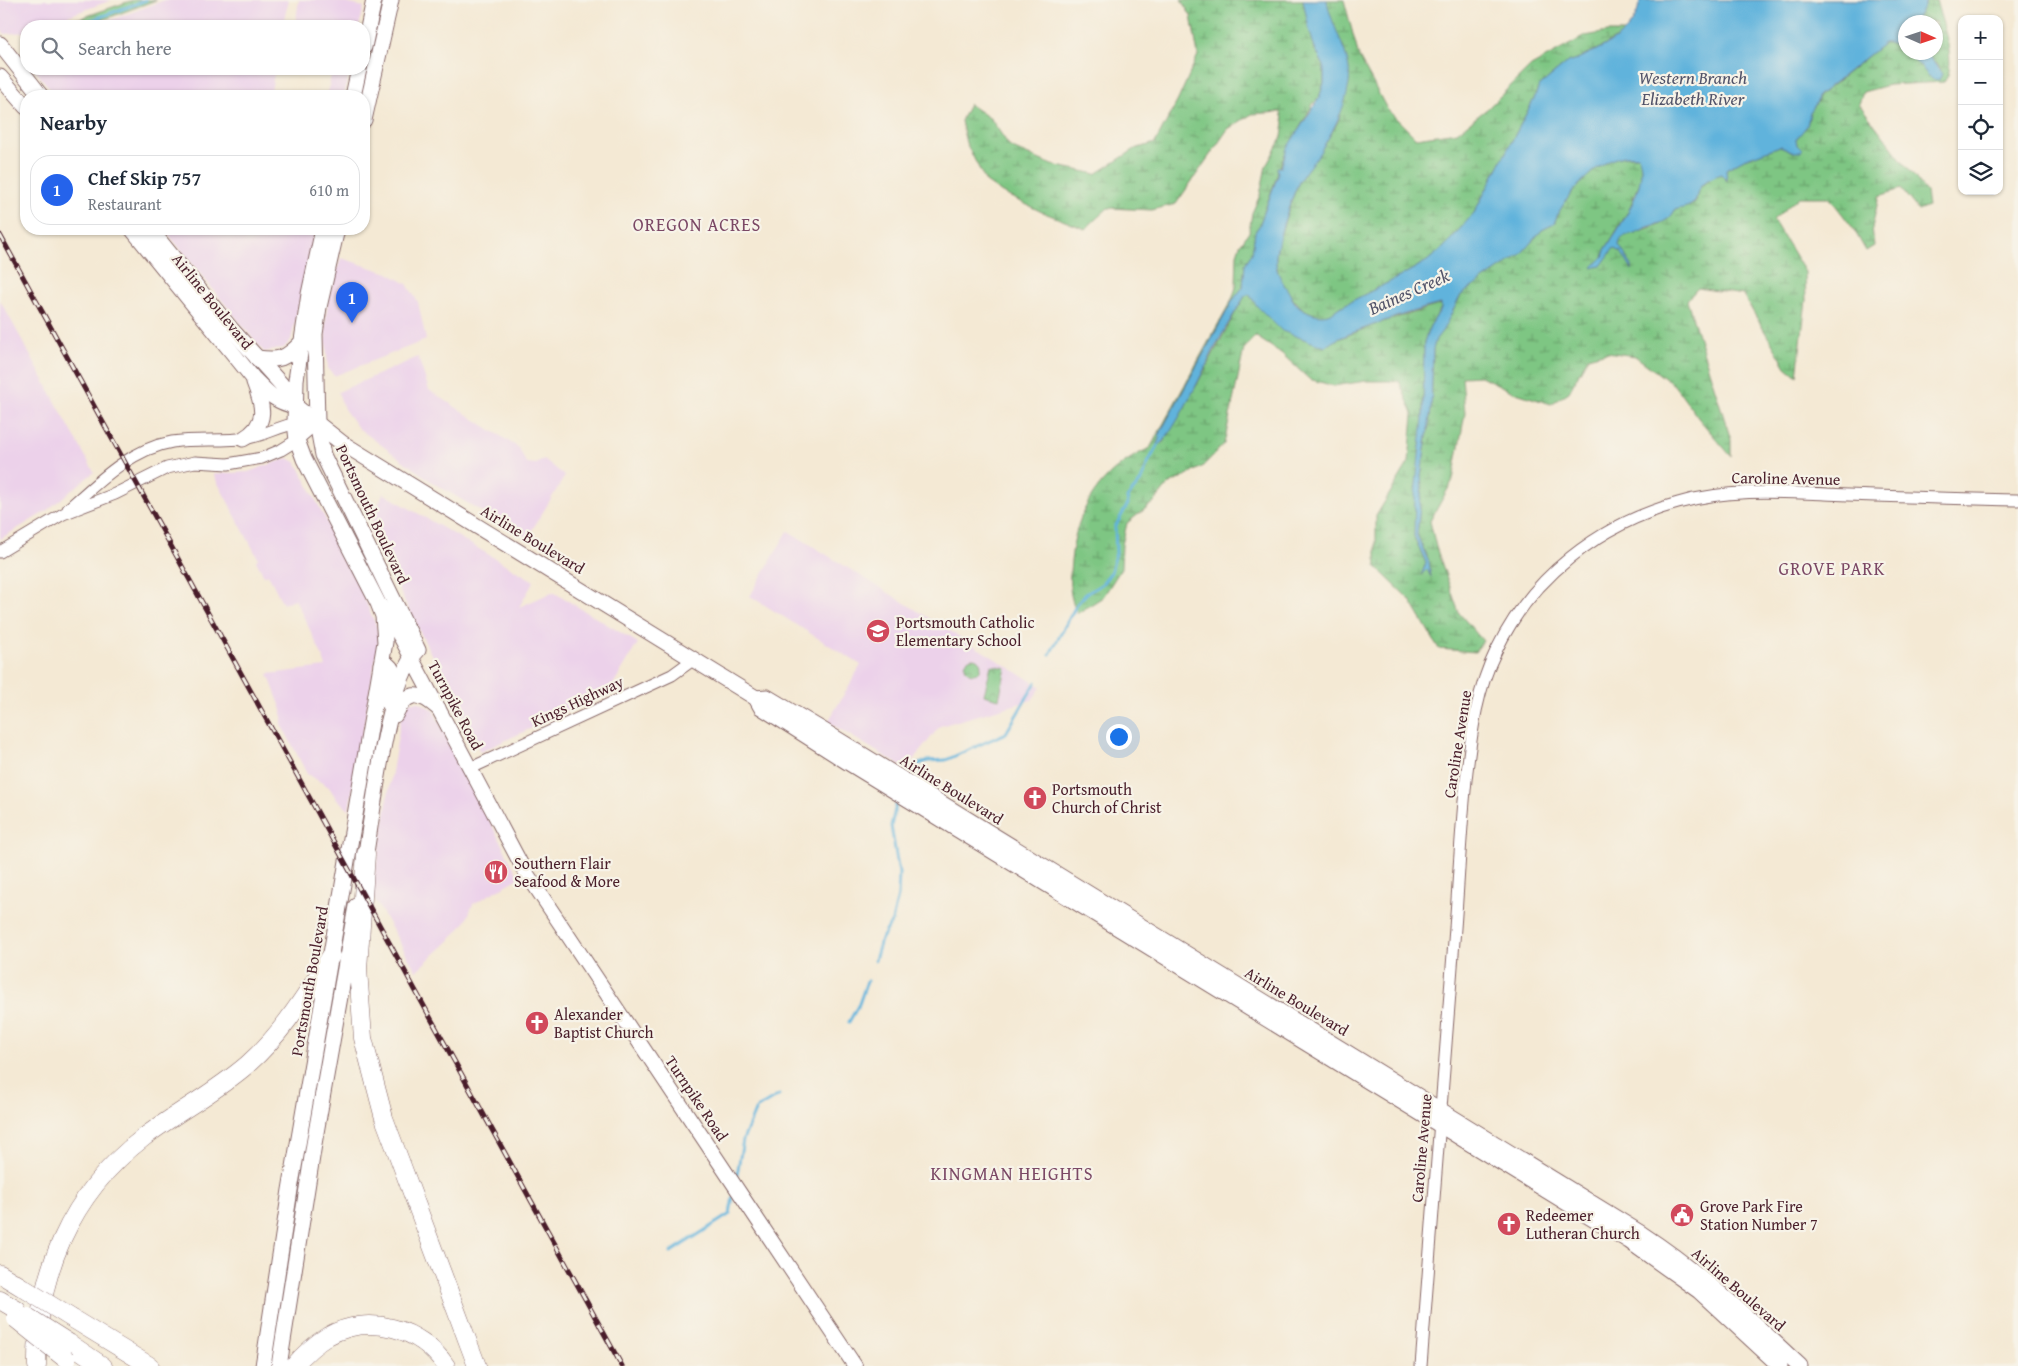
<!DOCTYPE html>
<html lang="en">
<head>
<meta charset="utf-8">
<style>
  body { margin:0; font-family:"Gentium Book Plus",serif; background:#f2f2f3; color:#1f2937 }
  .controls { position:absolute; right:15px; top:15px; display:grid; overflow:hidden; border-radius:10px; box-shadow:0 1px 4px #0004 }
  .controls button { width:45px; height:45px; display:grid; place-items:center; padding:0; border:0; border-bottom:1px solid #e0e1e3; background:#fff; color:#1f2937; font:25px sans-serif }
  .compass { position:absolute; left:1898px; top:15px; width:45px; height:45px; border-radius:50%; background:#fff; box-shadow:0 1px 4px #0004; rotate:93deg }
  .you { position:absolute; left:1118px; top:736px; width:18px; height:18px; margin:-12px; border:4px solid #fff; border-radius:50%; background:#1a73e8; box-shadow:0 0 0 8px #1a73e833 }
  .badge { display:grid; place-items:center; width:32px; height:32px; border-radius:50%; background:#2563eb; color:#fff; font-size:16px; font-weight:700 }
  .pin { position:absolute; translate:-50% -41px; filter:drop-shadow(0 1px 2px #0008) }
  .pin::after { content:''; position:absolute; top:26px; width:18px; height:15px; background:inherit; clip-path:polygon(0 0,100% 0,50% 100%) }
  .list { margin:0; padding:0; list-style:none }
  h2 { display:flex; justify-content:space-between; align-items:center; height:65px; margin:0; padding:0 20px; font-size:21px }
  h2 small { font-size:16px; font-weight:400; color:#747a83 }
  .list li { display:grid; grid-template-columns:32px 1fr auto; gap:15px; align-items:center; box-sizing:border-box; height:70px; margin:0 10px 10px; padding:0 10px; border:1px solid #e0e1e3; border-radius:20px }
  .list b { display:block; font-size:19px; white-space:nowrap }
  .list p { margin:0; font-size:16px; white-space:nowrap; color:#747a83 }
  .list em { font-size:16px; font-style:normal; color:#747a83 }
  .icon { flex:none; width:28px; height:28px; fill:none; stroke:currentColor; stroke-width:2; stroke-linecap:round; stroke-linejoin:round }
  .map { position:relative; flex:none; width:2018px; height:1366px; overflow:hidden }
  .search { position:absolute; background:#fff; box-shadow:0 1px 4px #0004; left:20px; top:20px; width:350px; height:55px; display:flex; align-items:center; gap:12px; box-sizing:border-box; padding:0 18px; border-radius:20px; color:#747a83; font-size:19px }
  .panel { position:absolute; background:#fff; box-shadow:0 1px 4px #0004; left:20px; top:90px; width:350px; height:145px; border-radius:20px }
  .map>svg:first-child { display:block }
  .built { fill:#ecd1ea }
  .wetland { fill:url(#wetland-marsh); stroke:#647257 }
  .park { fill:url(#park-crowns); stroke:#647257 }
  .water { fill:#60b3dc; stroke:#556984 }
  .lines { fill:none; stroke-linecap:round; stroke-linejoin:round }
  .stream { stroke:#60b3dc; stroke-width:3 }
  .tertiary-casing { stroke:#866666; stroke-width:13 }
  .secondary-casing { stroke:#866666; stroke-width:16 }
  .primary-casing { stroke:#866666; stroke-width:17 }
  .motorway-casing { stroke:#866666; stroke-width:19 }
  .tertiary { stroke:#fff; stroke-width:11 }
  .secondary { stroke:#fff; stroke-width:14 }
  .primary { stroke:#fff; stroke-width:15 }
  .motorway { stroke:#fff; stroke-width:18 }
  .rail-casing { stroke:#4a1f2b; stroke-width:5 }
  .rail { stroke:#f7f3e8; stroke-width:3; stroke-dasharray:9; stroke-linecap:butt }
  .motorway-bridge-casing { stroke:#866666; stroke-width:19; stroke-linecap:butt }
  .motorway-bridge { stroke:#fff; stroke-width:18 }
  .labels { text-anchor:middle; stroke-width:4.5; stroke-linejoin:round; paint-order:stroke }
  .street-label { font-size:16px; fill:#4a1f2b; stroke:#f7f3e8 }
  .poi-label { font-size:16px; fill:#4a1f2b; stroke:#f7f3e8; text-anchor:start }
  .water-label { font-size:18px; font-style:italic; fill:#525369; stroke:#f7f3e8 }
  .neighbourhood-label { font-size:18px; letter-spacing:1px; fill:#7b4865; stroke:#f7f3e8 }
</style>
</head>
<body>
<div class="map">
<svg width="2018" height="1366" viewBox="0 0 2018 1366">
  <defs>
    <pattern id="wetland-marsh" width="20" height="14" patternUnits="userSpaceOnUse" patternTransform="scale(1.25)"><rect width="20" height="14" fill="#7ec683"/><path d="M1 5h8M5 5V1M11 12h8M15 12V8" fill="none" stroke="#69a06b"/></pattern>
    <pattern id="park-crowns" width="20" height="18" patternUnits="userSpaceOnUse" patternTransform="scale(1.25)"><rect width="20" height="18" fill="#7ec683"/><path d="M2 6a3 3 0 1 1 6 0M12 15a3 3 0 1 1 6 0" fill="none" stroke="#69a06b"/></pattern>
  </defs>
  <rect width="100%" height="100%" fill="#f7f3e8"/>
  <filter id="ink" filterUnits="userSpaceOnUse"><feTurbulence type="fractalNoise" baseFrequency=".02" numOctaves="2"/><feDisplacementMap in="SourceGraphic" scale="10" xChannelSelector="R" yChannelSelector="G"/><feConvolveMatrix kernelMatrix="1 2 1 2 8 2 1 2 1" color-interpolation-filters="sRGB"/></filter>
  <filter id="wash" filterUnits="userSpaceOnUse"><feTurbulence type="fractalNoise" baseFrequency=".0096" numOctaves="4" result="noise"/><feDisplacementMap in="SourceGraphic" scale="20" xChannelSelector="R" yChannelSelector="G"/><feGaussianBlur stdDeviation="1.12" result="paint"/><feColorMatrix in="noise" values="0 0 0 0 0 0 0 0 0 0 0 0 0 0 0 0 0 1.4 0 .05"/><feComposite in="paint" operator="in"/></filter>
  <g filter="url(#wash)">
    <rect width="100%" height="100%" fill="#f4e9d4"/>
    <g class="built">
      <path d="M 0,0 L 112,0 L 40,26 L 26,26 L 25,32 L 5,34 L 0,28 Z"/>
      <path d="M 165,0 L 289,0 L 282,26 L 95,26 Z"/>
      <path d="M 299,0 L 332,0 L 364,7 L 359,26 L 295,26 Z"/>
      <path d="M 34,69 L 275,69 L 270,96 L 56,96 Z"/>
      <path d="M 326,69 L 350,69 L 344,96 L 327,96 L 332,71 Z"/>
      <path d="M 164,229 L 316,229 L 291,340 L 284,348 L 264,352 Z"/>
      <path d="M 341,258 L 388,273 L 407,284 L 418,302 L 426,340 L 334,376 L 328,368 L 325,329 L 328,298 Z"/>
      <path d="M 0,300 L 94,472 L 45,512 L 0,539 Z"/>
      <path d="M 418,357 L 429,390 L 519,448 L 526,463 L 536,464 L 544,459 L 565,476 L 527,538 L 435,484 L 358,428 L 344,409 L 338,392 Z"/>
      <path d="M 288,458 L 297,463 L 354,575 L 377,627 L 379,639 L 349,810 L 336,798 L 329,787 L 307,774 L 282,725 L 282,710 L 268,674 L 326,667 L 323,657 L 295,599 L 283,604 L 268,574 L 264,576 L 256,561 L 258,558 L 213,474 L 248,472 Z"/>
      <path d="M 383,493 L 534,581 L 519,607 L 553,592 L 638,643 L 608,693 L 480,752 L 369,530 Z"/>
      <path d="M 788,531 L 1041,687 L 1032,700 L 940,726 L 906,769 L 828,722 L 861,665 L 750,596 Z"/>
      <path d="M 409,702 L 420,702 L 433,710 L 519,878 L 473,904 L 466,921 L 453,937 L 416,971 L 370,891 L 377,862 L 401,718 Z"/>
    </g>
    <g class="wetland">
      <path d="M 133,0 L 156,0 L 86,26 L 58,26 Z"/>
      <path d="M 1181,0 L 1303,0 L 1315,49 L 1324,66 L 1324,83 L 1319,98 L 1313,104 L 1284,156 L 1259,226 L 1255,233 L 1252,253 L 1245,264 L 1243,287 L 1233,300 L 1160,433 L 1162,444 C 1193,397 1216,345 1245,296 L 1249,294 L 1257,306 L 1324,347 L 1333,341 L 1379,323 L 1442,304 L 1441,308 L 1430,326 L 1424,342 L 1423,418 L 1414,536 L 1426,563 L 1423,573 L 1427,569 L 1430,575 L 1429,562 L 1417,535 L 1422,487 L 1421,475 L 1431,410 L 1433,349 L 1436,339 L 1443,330 L 1461,295 L 1521,254 L 1542,230 L 1554,224 C 1561,201 1588,171 1611,160 C 1619,156 1629,156 1638,156 L 1641,162 L 1641,181 L 1635,193 L 1630,208 L 1605,250 L 1601,266 L 1612,249 L 1614,248 L 1621,252 C 1614,234 1626,236 1637,232 C 1651,227 1669,223 1675,210 L 1692,205 L 1696,201 L 1698,190 L 1706,182 L 1712,177 L 1721,174 L 1727,181 L 1726,169 L 1744,159 L 1780,146 L 1794,152 L 1797,145 L 1796,139 L 1807,126 L 1810,112 L 1817,102 L 1818,97 L 1884,43 C 1899,40 1922,69 1932,79 L 1941,70 L 1927,53 L 1936,52 L 1936,22 L 1915,22 L 1927,0 L 1936,0 C 1941,20 1959,65 1944,82 L 1889,85 L 1863,92 L 1859,104 L 1926,192 L 1928,206 L 1918,210 L 1901,189 L 1879,196 L 1872,228 L 1874,246 L 1866,251 L 1853,228 L 1829,197 L 1799,197 L 1773,220 L 1805,272 L 1806,300 L 1797,376 L 1786,367 L 1743,295 L 1698,288 L 1687,300 L 1731,440 L 1731,456 L 1699,419 L 1674,385 L 1635,356 L 1607,352 L 1588,357 L 1569,392 L 1551,404 L 1513,392 L 1481,376 L 1462,377 L 1465,413 L 1453,480 L 1430,521 L 1436,547 L 1459,613 L 1483,641 L 1475,652 L 1439,649 L 1410,600 L 1376,567 L 1376,516 L 1409,462 L 1413,414 L 1399,381 L 1366,381 L 1334,386 L 1309,379 L 1281,353 L 1255,336 L 1244,349 L 1224,444 L 1202,467 L 1168,485 L 1154,502 L 1127,523 L 1122,545 L 1121,569 L 1103,597 L 1078,613 C 1068,597 1069,579 1071,561 C 1076,508 1101,470 1150,448 L 1233,297 L 1236,287 L 1237,254 L 1240,245 L 1249,232 L 1252,213 L 1260,195 L 1266,166 L 1282,137 L 1284,123 L 1281,112 L 1252,114 L 1228,129 L 1176,204 L 1152,210 L 1108,208 L 1085,229 L 1042,212 L 1002,193 L 986,182 L 966,143 L 961,121 L 969,104 L 991,119 L 1010,147 L 1052,165 L 1096,174 L 1135,149 L 1155,143 L 1178,100 L 1198,55 L 1191,16 Z"/>
      <path d="M 1327,0 L 1344,0 L 1359,57 L 1387,109 L 1416,138 L 1457,132 L 1487,109 L 1531,66 L 1585,36 L 1608,32 L 1626,32 L 1602,47 L 1571,62 L 1569,61 L 1539,86 L 1534,99 L 1474,213 L 1444,247 L 1427,261 L 1401,276 L 1338,308 C 1329,317 1318,317 1307,311 C 1292,303 1277,278 1276,262 C 1274,248 1294,191 1301,178 C 1309,166 1340,125 1340,114 C 1341,104 1338,93 1337,83 C 1333,56 1329,28 1327,0 Z"/>
    </g>
    <g class="park">
      <circle cx="973" cy="666" r="8"/>
      <path d="M 991,665 L 1006,668 L 999,699 L 984,695 Z"/>
    </g>
    <path class="water" d="M 1303,0 L 1327,0 C 1331,28 1353,55 1349,84 C 1345,110 1331,135 1317,157 C 1311,165 1304,172 1299,182 C 1292,196 1274,247 1276,262 C 1276,271 1281,279 1285,286 C 1292,295 1291,302 1303,309 C 1315,316 1327,318 1338,308 L 1401,276 L 1427,261 L 1444,247 L 1474,213 L 1534,99 L 1539,86 L 1569,61 L 1571,62 C 1601,47 1636,37 1640,0 L 1927,0 L 1915,22 L 1906,22 L 1906,52 L 1927,53 L 1942,74 L 1939,80 L 1932,79 C 1922,69 1898,40 1884,43 L 1818,96 L 1817,102 L 1810,112 L 1807,126 L 1796,139 L 1797,145 L 1802,150 L 1801,152 L 1794,152 L 1780,146 L 1744,159 L 1726,169 L 1727,181 L 1721,174 C 1712,177 1702,182 1698,191 C 1696,196 1697,202 1691,205 C 1687,208 1680,208 1675,210 C 1669,222 1660,223 1648,227 C 1644,228 1641,231 1637,232 C 1628,236 1621,234 1619,245 L 1632,266 L 1632,270 L 1621,252 L 1614,248 L 1601,266 L 1592,268 L 1603,257 L 1605,250 C 1619,227 1651,183 1638,156 C 1629,155 1619,156 1611,160 C 1588,171 1561,201 1554,224 L 1542,230 L 1521,254 L 1461,295 L 1443,330 L 1436,339 L 1433,349 L 1431,410 L 1421,475 L 1422,487 L 1417,535 L 1429,562 L 1431,577 L 1427,569 L 1421,575 L 1426,563 L 1414,536 L 1415,493 L 1423,418 L 1424,342 L 1430,326 L 1441,309 L 1441,304 C 1415,310 1389,319 1363,329 C 1350,334 1336,338 1325,347 L 1282,331 L 1257,306 L 1249,294 L 1245,296 C 1236,311 1227,325 1219,340 C 1207,362 1174,436 1157,447 L 1160,433 L 1233,300 L 1243,287 L 1245,264 L 1252,253 L 1255,232 L 1259,226 L 1278,175 L 1277,167 L 1281,167 L 1287,148 L 1319,98 L 1324,83 L 1324,66 L 1315,49 L 1309,29 Z"/>
    <g class="lines">
      <g class="stream">
        <path d="M 76,26 L 146,0"/>
        <path d="M 1050,654 L 1077,604 L 1086,594 L 1102,584 L 1111,572 L 1116,553 L 1115,527 L 1128,504 L 1127,498 L 1141,481 L 1149,461 L 1158,445"/>
        <path d="M 912,767 L 927,761 L 946,760 L 1006,733 L 1036,682"/>
        <path d="M 875,960 L 881,940 L 892,921 L 898,896 L 899,873 L 891,826 L 896,805"/>
        <path d="M 849,1022 L 859,1004 L 867,981"/>
        <path d="M 737,1175 L 743,1140 L 756,1109 L 779,1095"/>
        <path d="M 671,1252 L 730,1214 L 733,1197"/>
      </g>
    </g>
  </g>
  <g filter="url(#ink)">
    <g class="lines">
      <g class="tertiary-casing">
        <g id="tertiary">
          <path d="M 68,509 C 98,482 131,449 172,442 C 197,438 223,442 248,438 C 267,435 284,423 303,423"/>
          <path d="M 0,552 L 63,514 L 115,494 L 167,468 L 195,462 L 228,464 L 262,458 L 281,450 L 297,440 L 317,423"/>
          <path d="M 471,768 L 672,675 L 694,659"/>
          <path d="M 1421,1366 C 1431,1220 1443,1074 1455,928 C 1459,876 1461,823 1467,771 C 1472,730 1477,689 1496,651 C 1531,577 1600,524 1678,503 C 1734,487 1790,493 1848,495 C 1904,497 1961,499 2018,500"/>
        </g>
      </g>
      <g class="secondary-casing">
        <path id="secondary" d="M 381,606 L 401,638 L 523,868 L 855,1366"/>
      </g>
      <g class="primary-casing">
        <g id="primary">
          <path d="M 0,44 L 41,96"/>
          <path d="M 364,47 L 374,0"/>
          <path d="M 0,77 L 26,107"/>
          <path d="M 353,96 L 359,69"/>
          <path d="M 364,120 L 391,0"/>
          <path d="M 132,229 L 253,378 C 267,392 275,402 295,406"/>
          <path d="M 150,229 L 232,330 L 281,384 L 295,406 L 342,443 L 756,698 L 761,707 L 849,763 L 1629,1241 L 1699,1291 L 1780,1366"/>
          <path d="M 337,229 L 319,307 L 315,334 L 317,423 L 323,455 L 418,650 C 386,681 373,817 364,864"/>
          <path d="M 257,358 C 280,361 285,359 301,343"/>
          <path d="M 243,439 C 269,424 263,405 254,382"/>
          <path d="M 381,664 L 388,665 L 391,668 L 387,702"/>
          <path d="M 756,698 L 767,697 L 824,731 L 1642,1234 C 1700,1272 1750,1319 1800,1366"/>
          <path d="M 395,715 C 407,690 419,691 438,708"/>
          <path d="M 263,1366 L 290,1190 L 385,642 L 383,616 L 378,603 L 304,459 L 297,440 L 295,423 L 296,380 L 309,294 L 323,229"/>
          <path d="M 279,1366 L 314,1144 L 356,906"/>
        </g>
      </g>
      <g class="motorway-casing">
        <g id="motorway">
          <path d="M 366,854 L 358,969 L 363,1038 L 384,1118 L 477,1366"/>
          <path d="M 0,1274 L 20,1286"/>
          <path d="M 0,1300 L 17,1310"/>
          <path d="M 73,1319 L 150,1366"/>
          <path d="M 69,1343 L 103,1366"/>
          <path d="M 37,1366 C 36,1275 70,1194 143,1138 C 177,1112 216,1092 248,1064 C 283,1033 306,994 331,956"/>
          <path d="M 294,1366 C 304,1354 315,1344 328,1336 C 369,1313 421,1328 446,1366"/>
        </g>
      </g>
      <use href="#tertiary" class="tertiary"/>
      <use href="#secondary" class="secondary"/>
      <use href="#primary" class="primary"/>
      <use href="#motorway" class="motorway"/>
      <g class="rail-casing">
        <path id="rail" d="M 0,235 L 622,1366"/>
      </g>
      <use href="#rail" class="rail"/>
      <g class="motorway-bridge-casing">
        <g id="motorway-bridge">
          <path d="M 20,1286 L 73,1319"/>
          <path d="M 28,1317 L 69,1343"/>
          <path d="M 16,1319 L 67,1360"/>
        </g>
      </g>
      <use href="#motorway-bridge" class="motorway-bridge"/>
    </g>
  </g>
  <defs>
    <g id="school-disc" transform="scale(1.25)"><circle r="9.5" fill="#d1495b" stroke="#f7f3e8"/><path d="M0-5L7-2L0 1L-7-2ZM-4 1L0 2.5L4 1V4Q0 6-4 4Z" fill="#fff"/></g>
    <g id="church-disc" transform="scale(1.25)"><circle r="9.5" fill="#d1495b" stroke="#f7f3e8"/><path d="M-1.2-6h2.4v3.5h3.3v2.4h-3.3V6h-2.4V-.1h-3.3v-2.4h3.3Z" fill="#fff"/></g>
    <g id="restaurant-disc" transform="scale(1.25)"><circle r="9.5" fill="#d1495b" stroke="#f7f3e8"/><path d="M-5-6h1v4h1v-4h1v4h1v-4h1v5L-1.5 .5V6h-2V.5L-5-1ZM5-6V6H3V1.5H1.5Q1.5-4 5-6Z" fill="#fff"/></g>
    <g id="civic-disc" transform="scale(1.25)"><circle r="9.5" fill="#d1495b" stroke="#f7f3e8"/><path d="M-.6-6.5H3V-4.5H.6V-3L4-1V1h2V6H-6V1h2V-1L-.6-3ZM-1.2 2.5V6h2.4V2.5Z" fill="#fff"/></g>
  </defs>
  <g fill-rule="evenodd">
    <use href="#school-disc" x="878" y="631"/>
    <use href="#church-disc" x="1035" y="798"/>
    <use href="#restaurant-disc" x="496" y="872"/>
    <use href="#church-disc" x="537" y="1023"/>
    <use href="#civic-disc" x="1682" y="1215"/>
    <use href="#church-disc" x="1509" y="1224"/>
  </g>
  <g class="labels">
    <g class="street-label">
      <text transform="translate(213 301) rotate(51)" y="6">Airline Boulevard</text>
      <text transform="translate(1786 478) rotate(1)" y="6">Caroline Avenue</text>
      <text transform="translate(373 514) rotate(65)" y="6">Portsmouth Boulevard</text>
      <text transform="translate(533 539) rotate(31)" y="6">Airline Boulevard</text>
      <text transform="translate(577 701) rotate(-25)" y="6">Kings Highway</text>
      <text transform="translate(456 705) rotate(62)" y="6">Turnpike Road</text>
      <text transform="translate(1457 744) rotate(-81)" y="6">Caroline Avenue</text>
      <text transform="translate(952 789) rotate(32)" y="6">Airline Boulevard</text>
      <text transform="translate(309 981) rotate(-80)" y="6">Portsmouth Boulevard</text>
      <text transform="translate(1297 1001) rotate(31)" y="6">Airline Boulevard</text>
      <text transform="translate(697 1098) rotate(56)" y="6">Turnpike Road</text>
      <text transform="translate(1421 1148) rotate(-85)" y="6">Caroline Avenue</text>
      <text transform="translate(1739 1289) rotate(41)" y="6">Airline Boulevard</text>
    </g>
    <g class="poi-label">
      <text x="896" y="628">Portsmouth Catholic<tspan x="896" dy="18">Elementary School</tspan></text>
      <text x="1052" y="795">Portsmouth<tspan x="1052" dy="18">Church of Christ</tspan></text>
      <text x="514" y="869">Southern Flair<tspan x="514" dy="18">Seafood &amp; More</tspan></text>
      <text x="554" y="1020">Alexander<tspan x="554" dy="18">Baptist Church</tspan></text>
      <text x="1700" y="1212">Grove Park Fire<tspan x="1700" dy="18">Station Number 7</tspan></text>
      <text x="1526" y="1221">Redeemer<tspan x="1526" dy="18">Lutheran Church</tspan></text>
    </g>
    <g class="water-label">
      <text x="1693" y="84">Western Branch<tspan x="1693" dy="21">Elizabeth River</tspan></text>
      <text transform="translate(1409 292) rotate(-24)" y="6">Baines Creek</text>
    </g>
    <g class="neighbourhood-label">
      <text x="697" y="231">OREGON ACRES</text>
      <text x="1832" y="575">GROVE PARK</text>
      <text x="1012" y="1180">KINGMAN HEIGHTS</text>
    </g>
  </g>
</svg>
<div class="controls">
<button>+</button>
<button>−</button>
<button><svg class="icon" aria-label="locate" viewBox="0 0 24 24"><circle cx="12" cy="12" r="6"/><path d="M12 2v4M12 18v4M2 12h4M18 12h4"/></svg></button>
<button><svg class="icon" aria-label="layers" viewBox="0 0 24 24"><path d="M12 4l9 5-9 5-9-5zM3 14l9 5 9-5"/></svg></button>
</div>
<svg class="compass" viewBox="-18 -18 36 36"><path d="M0-13l5 13h-10z" fill="#e53935"/><path d="M0 13l5-13h-10z" fill="#747a83"/></svg>
<div class="you"></div>
<div class="pin badge" style="left:352px;top:323px">1</div>
<div class="search"><svg class="icon" aria-label="search" viewBox="0 0 24 24"><circle cx="10" cy="10" r="6"/><path d="M15 15l6 6"/></svg>Search here</div>
<section class="panel">
<h2>Nearby<small></small></h2>
<ul class="list">
<li><span class="badge">1</span><div><b>Chef Skip 757</b><p>Restaurant</p></div><em>610 m</em></li>
</ul>
</section>
</div>
</body>
</html>
